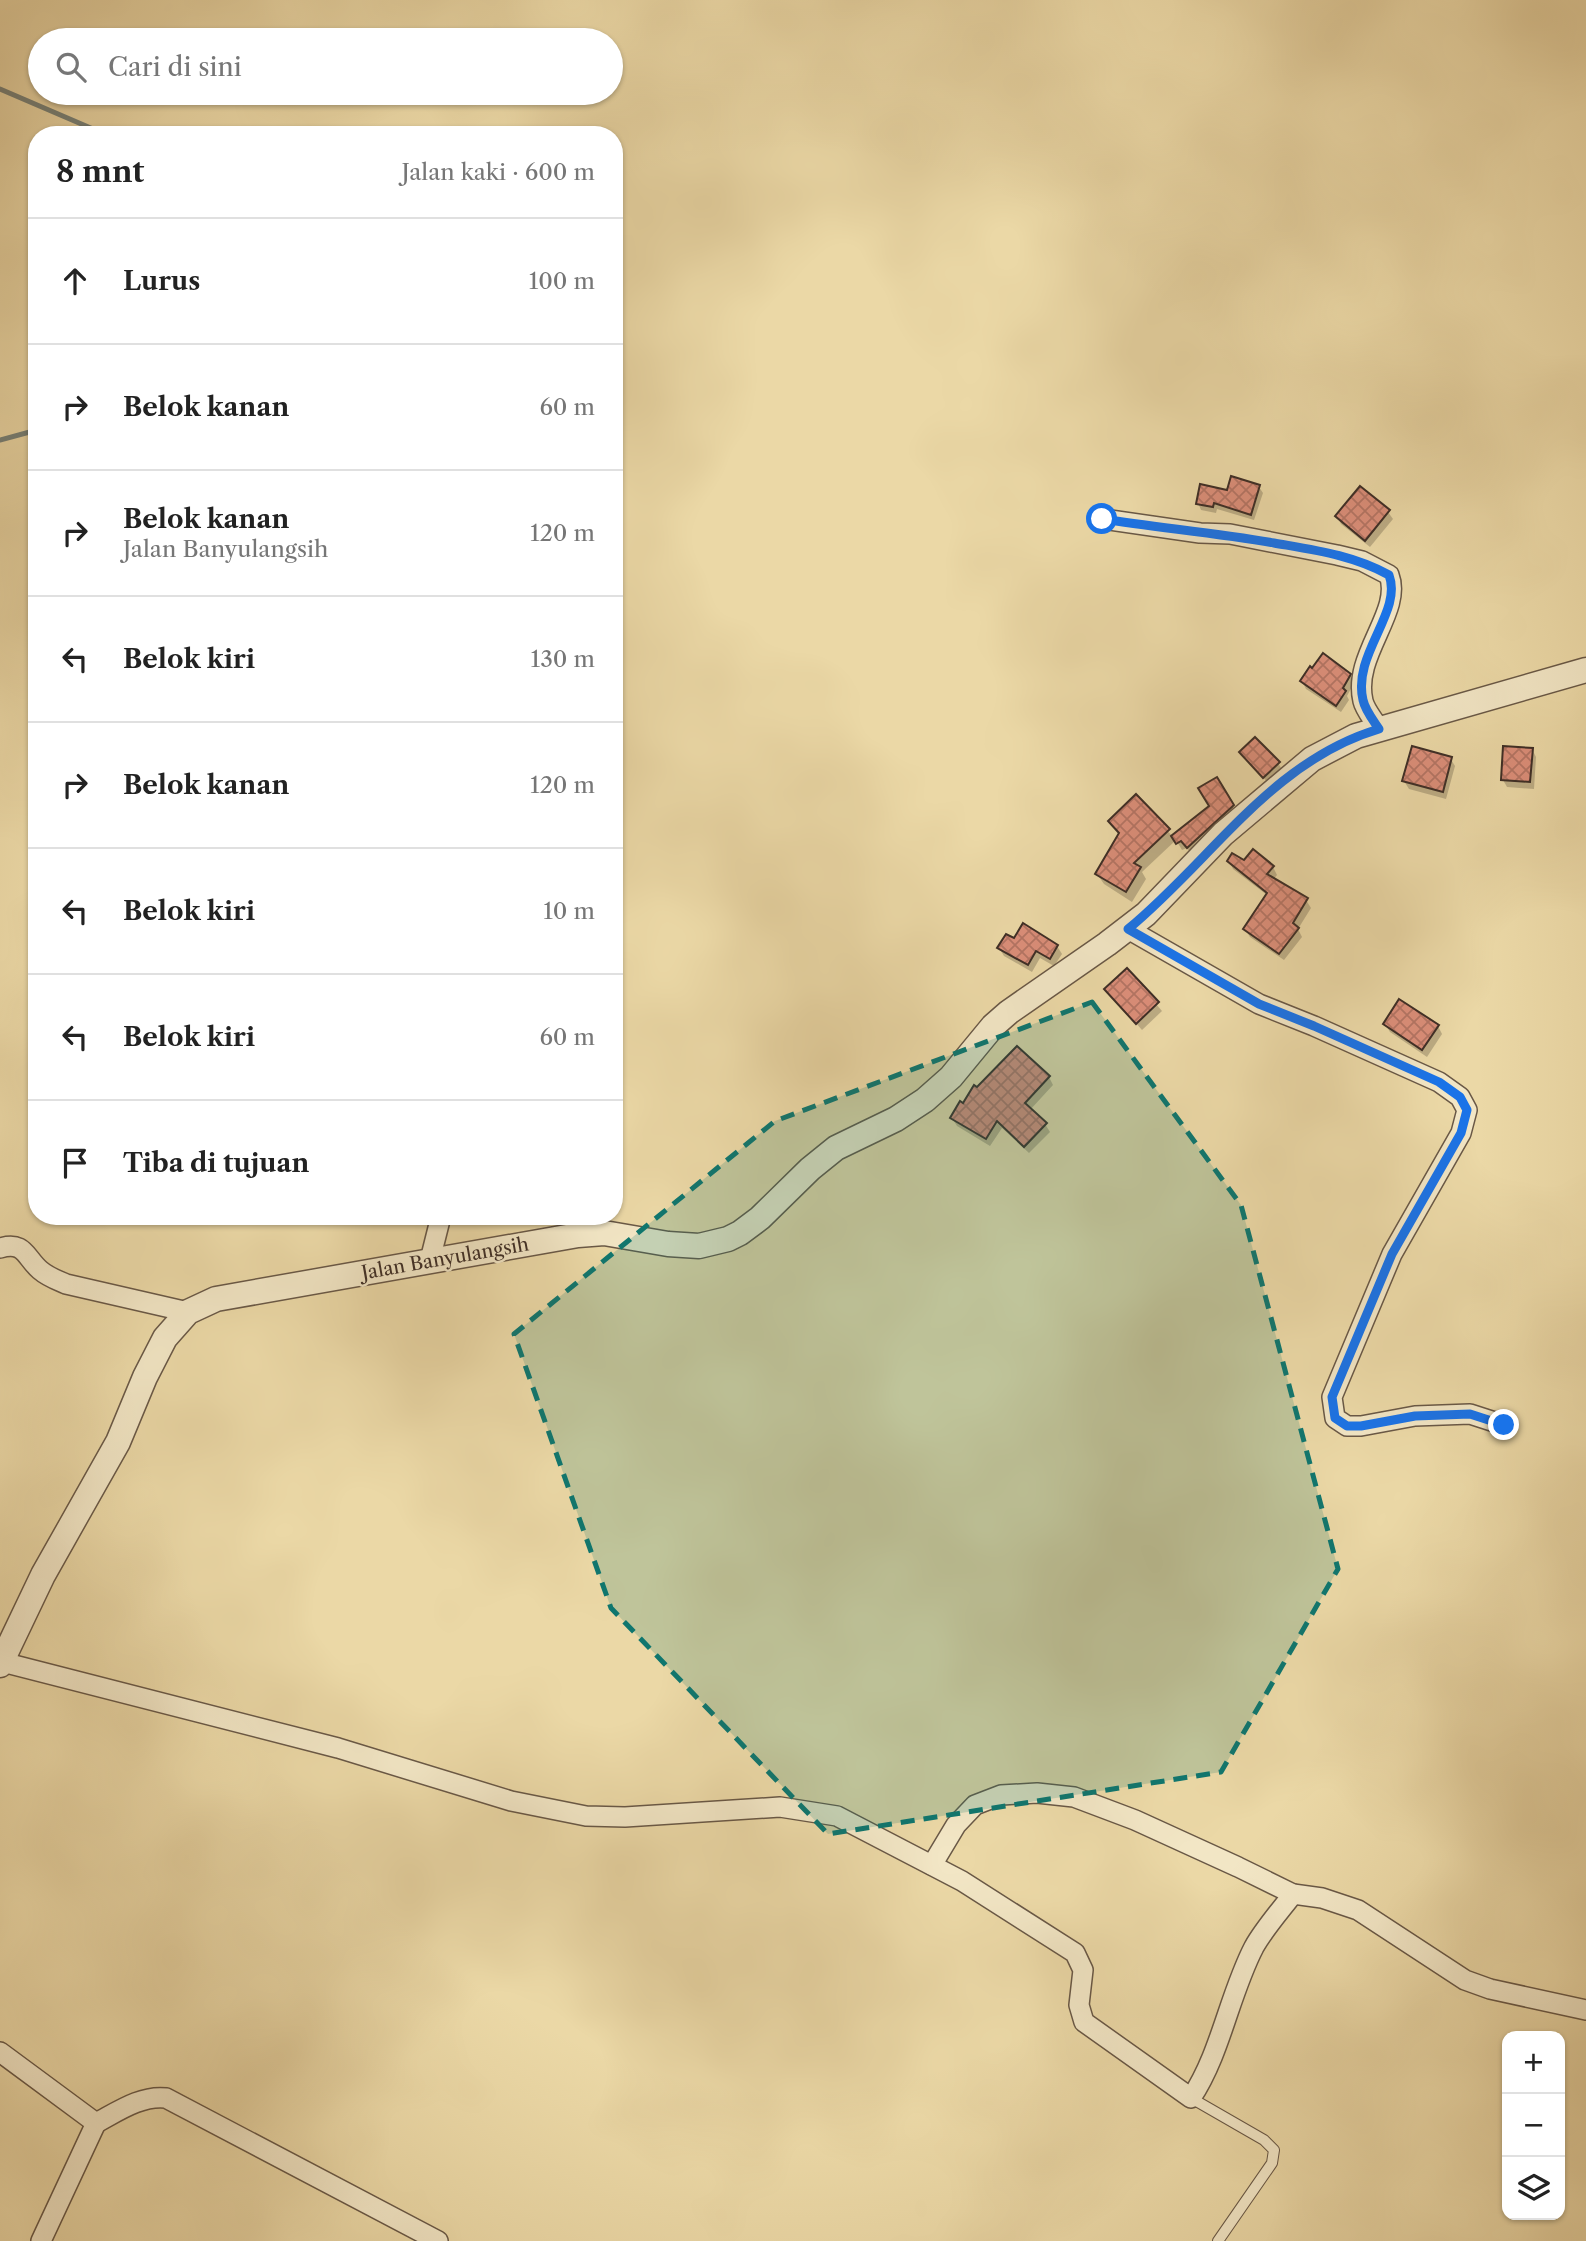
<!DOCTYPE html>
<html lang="id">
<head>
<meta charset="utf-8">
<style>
  body { margin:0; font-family:"Libre Caslon Text",serif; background:#f6f6f6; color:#222 }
  .controls { position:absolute; right:21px; bottom:21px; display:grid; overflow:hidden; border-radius:14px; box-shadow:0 2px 5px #0004 }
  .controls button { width:63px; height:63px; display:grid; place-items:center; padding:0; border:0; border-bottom:2px solid #e0e0e0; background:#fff; color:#222; font:35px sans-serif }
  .stop { position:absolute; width:21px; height:21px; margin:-16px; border:5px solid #1a73e8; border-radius:50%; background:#fff }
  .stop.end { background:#1a73e8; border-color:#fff; box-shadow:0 2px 7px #0008 }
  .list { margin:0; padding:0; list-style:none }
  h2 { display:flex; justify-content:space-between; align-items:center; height:91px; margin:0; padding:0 28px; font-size:30px }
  h2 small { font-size:23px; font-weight:400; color:#767676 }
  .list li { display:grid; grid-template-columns:46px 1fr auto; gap:21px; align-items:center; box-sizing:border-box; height:126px; padding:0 28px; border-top:2px solid #e0e0e0 }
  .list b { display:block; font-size:26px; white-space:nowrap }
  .list p { margin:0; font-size:23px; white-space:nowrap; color:#767676 }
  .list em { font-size:23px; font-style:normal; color:#767676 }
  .icon { flex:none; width:38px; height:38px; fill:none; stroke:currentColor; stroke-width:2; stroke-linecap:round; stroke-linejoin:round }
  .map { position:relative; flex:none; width:1586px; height:2241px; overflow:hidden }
  .search { position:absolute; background:#fff; box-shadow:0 2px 5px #0004; left:28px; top:28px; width:595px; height:77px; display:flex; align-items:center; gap:18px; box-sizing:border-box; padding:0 24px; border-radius:38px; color:#767676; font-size:26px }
  .panel { position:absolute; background:#fff; box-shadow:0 2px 5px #0004; left:28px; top:126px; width:595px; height:1099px; border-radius:28px }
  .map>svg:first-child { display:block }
  .shadow { fill:#0003 }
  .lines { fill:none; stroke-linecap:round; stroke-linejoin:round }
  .stream { stroke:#768179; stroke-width:5 }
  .building { fill:url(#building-cross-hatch); stroke:#3e2e26; stroke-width:2 }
  .service-casing { stroke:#695846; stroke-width:12 }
  .minor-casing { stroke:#695846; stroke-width:22 }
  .tertiary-casing { stroke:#695846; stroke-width:27 }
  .service { stroke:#f2e6c5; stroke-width:10 }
  .minor { stroke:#f2e6c5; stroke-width:19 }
  .tertiary { stroke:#f2e6c5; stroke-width:24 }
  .route { stroke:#1a73e8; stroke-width:9 }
  .marked { fill:#0f766e; fill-opacity:0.2; stroke:#0f766e; stroke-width:5; stroke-dasharray:14 9; stroke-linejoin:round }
  .labels { text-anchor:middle; stroke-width:5; stroke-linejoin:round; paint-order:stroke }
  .street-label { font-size:19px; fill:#3e2e26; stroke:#f2e6c5 }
</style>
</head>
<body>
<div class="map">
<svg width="1586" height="2241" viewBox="0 0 1586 2241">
  <defs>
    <pattern id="building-cross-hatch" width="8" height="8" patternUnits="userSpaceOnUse" patternTransform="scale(1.75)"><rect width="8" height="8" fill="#db8e79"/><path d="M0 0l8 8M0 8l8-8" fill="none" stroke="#b37463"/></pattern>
  </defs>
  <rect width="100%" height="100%" fill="#ebd8a6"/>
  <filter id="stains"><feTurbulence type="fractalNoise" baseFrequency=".00286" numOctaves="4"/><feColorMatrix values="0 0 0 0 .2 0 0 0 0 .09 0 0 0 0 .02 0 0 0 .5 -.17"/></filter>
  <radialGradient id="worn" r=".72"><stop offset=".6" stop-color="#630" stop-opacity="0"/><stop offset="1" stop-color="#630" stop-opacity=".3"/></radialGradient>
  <g class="shadow">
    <path d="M 1259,487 L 1263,493 L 1254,520 L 1217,509 L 1216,513 L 1201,510 L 1198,503 L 1228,492 Z"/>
    <path d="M 1388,512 L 1393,519 L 1370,547 L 1341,524 L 1337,516 Z"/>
    <path d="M 1350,675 L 1354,683 L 1347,696 L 1349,700 L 1341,712 L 1306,689 L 1302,681 Z"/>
    <path d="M 1532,749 L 1536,757 L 1534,789 L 1507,787 L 1503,780 Z"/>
    <path d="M 1241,753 L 1278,763 L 1283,771 L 1269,784 Z"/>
    <path d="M 1450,758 L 1455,766 L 1446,799 L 1409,789 L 1404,781 Z"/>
    <path d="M 1217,779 L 1237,814 L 1192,855 L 1187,848 L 1182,850 L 1176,840 L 1142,872 L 1146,879 L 1132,902 L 1104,884 L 1097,874 L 1120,835 L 1110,821 L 1136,796 L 1173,837 L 1211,807 Z"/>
    <path d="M 1229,861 L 1273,867 L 1277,875 L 1273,880 L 1306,900 L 1311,908 L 1298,929 L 1302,937 L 1284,960 L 1250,937 L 1245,929 L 1267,895 L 1233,869 Z"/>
    <path d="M 1014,941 L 1057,946 L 1062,954 L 1054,966 L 1040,958 L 1032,972 L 1004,956 L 999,948 Z"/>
    <path d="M 1127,970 L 1162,1011 L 1142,1030 L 1106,989 Z"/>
    <path d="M 1385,1024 L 1438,1026 L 1442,1034 L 1427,1057 L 1390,1032 Z"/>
    <path d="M 1049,1077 L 1053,1085 L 1030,1110 L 1045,1124 L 1050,1132 L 1029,1153 L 1002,1128 L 990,1146 L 957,1126 L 952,1118 L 964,1105 Z"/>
  </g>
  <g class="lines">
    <g class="stream">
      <path d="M 0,89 L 107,135"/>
      <path d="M 0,440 L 37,430"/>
    </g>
  </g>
  <g class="building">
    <path d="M 1231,476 L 1260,485 L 1251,515 L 1214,503 L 1213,507 L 1196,504 L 1200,484 L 1227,490 Z"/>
    <path d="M 1360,486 L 1390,510 L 1365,541 L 1335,516 Z"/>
    <path d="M 1323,653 L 1351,674 L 1343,688 L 1346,691 L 1336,706 L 1300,681 L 1310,666 L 1312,668 Z"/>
    <path d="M 1255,737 L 1280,762 L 1263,778 L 1239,752 Z"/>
    <path d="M 1412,746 L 1452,757 L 1443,792 L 1402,781 Z"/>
    <path d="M 1503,746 L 1533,748 L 1530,782 L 1501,780 Z"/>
    <path d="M 1217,777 L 1234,805 L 1187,848 L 1181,841 L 1176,844 L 1171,836 L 1209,806 L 1198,788 Z"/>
    <path d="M 1136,794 L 1170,829 L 1134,863 L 1141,867 L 1126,892 L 1095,874 L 1119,833 L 1108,821 Z"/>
    <path d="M 1253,849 L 1274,866 L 1267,874 L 1308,898 L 1293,923 L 1299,928 L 1279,954 L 1243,929 L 1267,893 L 1227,861 L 1232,853 L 1244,860 Z"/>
    <path d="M 1023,923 L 1058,945 L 1050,959 L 1036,951 L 1028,965 L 997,948 L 1006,934 L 1014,938 Z"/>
    <path d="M 1127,968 L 1159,1002 L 1136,1024 L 1104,989 Z"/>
    <path d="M 1399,999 L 1439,1025 L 1422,1050 L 1383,1024 Z"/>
    <path d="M 1017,1046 L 1050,1076 L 1025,1103 L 1047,1123 L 1024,1147 L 997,1121 L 986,1139 L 950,1118 L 960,1101 L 963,1103 L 974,1085 L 977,1087 Z"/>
  </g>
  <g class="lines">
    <g class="service-casing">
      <path id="service" d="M 1191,2098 L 1264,2140 L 1274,2150 L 1272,2163 L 1218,2241"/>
    </g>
    <g class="minor-casing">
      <g id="minor">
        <path d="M 1103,519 L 1200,533 L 1230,534 L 1337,555 L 1362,561 L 1389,575 C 1403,612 1352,655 1363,701 C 1365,710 1374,720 1379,729"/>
        <path d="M 1128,929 L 1259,1004 L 1314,1026 L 1439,1082 L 1460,1097 L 1467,1110 L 1461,1133 L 1392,1254 L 1332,1397 L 1335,1418 L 1347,1426 L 1361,1426 L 1415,1416 L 1470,1414 L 1504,1425"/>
        <path d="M 0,1248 C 25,1241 25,1257 40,1270 C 48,1277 57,1280 66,1284 L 188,1312"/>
        <path d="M 430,1260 L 441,1216"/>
        <path d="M 2,1662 L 338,1748 L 511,1801 L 586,1816 L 625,1817 L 780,1807 L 837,1816 L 962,1881 L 1075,1953 L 1083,1970 L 1079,2005 L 1084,2022 L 1191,2098 C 1221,2053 1229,1995 1254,1947 C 1264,1929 1280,1911 1293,1894"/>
        <path d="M 932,1865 L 956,1825 L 975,1805 L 1001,1795 L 1037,1793 L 1074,1797 L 1135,1820 L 1238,1867 L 1293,1894 L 1322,1898 L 1358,1910 L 1465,1980 L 1490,1989 L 1586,2010"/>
        <path d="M 0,2052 L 96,2123 C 117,2112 141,2095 166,2098 L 438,2241"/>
        <path d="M 41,2241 L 96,2123"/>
      </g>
    </g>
    <g class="tertiary-casing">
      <path id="tertiary" d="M 0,1665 L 43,1575 L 118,1442 L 145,1377 L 165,1338 L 188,1312 L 216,1299 L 578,1235 L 604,1233 L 668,1244 L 699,1246 L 728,1239 L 740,1233 L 760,1218 L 810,1169 L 836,1148 L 896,1119 L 925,1100 L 951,1077 L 993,1026 L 1009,1012 L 1107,944 L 1146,914 L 1223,834 L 1312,759 L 1356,736 L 1586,670"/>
    </g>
    <use href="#service" class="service"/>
    <use href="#minor" class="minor"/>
    <use href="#tertiary" class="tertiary"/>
  </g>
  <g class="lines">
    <path class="route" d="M 1102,519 C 1160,528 1217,533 1274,543 C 1314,550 1353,555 1389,575 C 1403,612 1352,654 1363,700 C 1365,710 1373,720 1379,729 C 1271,761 1211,861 1128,929 L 1259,1004 L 1314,1026 L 1439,1082 L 1460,1097 L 1467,1110 L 1461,1133 L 1392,1254 L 1332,1397 L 1335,1418 L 1347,1426 L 1361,1426 L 1415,1416 L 1470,1414 L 1504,1425"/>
  </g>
  <path class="marked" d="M 1092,1002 L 1241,1205 L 1338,1569 L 1221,1772 L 828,1834 L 611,1608 L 514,1334 L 775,1121 Z"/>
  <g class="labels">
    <g class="street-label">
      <text transform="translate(445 1258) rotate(-10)" y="7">Jalan Banyulangsih</text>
    </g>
  </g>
  <rect width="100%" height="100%" filter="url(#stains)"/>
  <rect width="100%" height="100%" fill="url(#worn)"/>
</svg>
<div class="controls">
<button>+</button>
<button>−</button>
<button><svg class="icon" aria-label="layers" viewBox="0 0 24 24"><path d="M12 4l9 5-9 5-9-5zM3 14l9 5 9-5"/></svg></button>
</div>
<div class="stop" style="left:1102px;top:519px"></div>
<div class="stop end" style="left:1504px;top:1425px"></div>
<div class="search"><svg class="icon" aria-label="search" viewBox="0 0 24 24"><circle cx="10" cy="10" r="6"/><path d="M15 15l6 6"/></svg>Cari di sini</div>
<section class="panel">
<h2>8 mnt<small>Jalan kaki · 600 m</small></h2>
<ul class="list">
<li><svg class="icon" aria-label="ahead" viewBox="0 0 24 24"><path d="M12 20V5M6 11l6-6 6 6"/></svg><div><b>Lurus</b></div><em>100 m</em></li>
<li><svg class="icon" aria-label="right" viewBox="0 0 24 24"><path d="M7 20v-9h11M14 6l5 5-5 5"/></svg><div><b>Belok kanan</b></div><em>60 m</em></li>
<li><svg class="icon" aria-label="right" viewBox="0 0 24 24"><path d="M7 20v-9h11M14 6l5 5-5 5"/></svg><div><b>Belok kanan</b><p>Jalan Banyulangsih</p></div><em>120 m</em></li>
<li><svg class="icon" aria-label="left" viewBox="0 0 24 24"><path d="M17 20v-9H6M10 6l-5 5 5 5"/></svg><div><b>Belok kiri</b></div><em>130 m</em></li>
<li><svg class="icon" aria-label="right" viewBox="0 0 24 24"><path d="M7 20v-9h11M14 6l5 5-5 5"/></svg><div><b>Belok kanan</b></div><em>120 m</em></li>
<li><svg class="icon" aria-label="left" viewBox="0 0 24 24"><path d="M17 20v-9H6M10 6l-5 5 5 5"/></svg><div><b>Belok kiri</b></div><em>10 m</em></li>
<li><svg class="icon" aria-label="left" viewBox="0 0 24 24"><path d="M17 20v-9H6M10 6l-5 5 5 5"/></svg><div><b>Belok kiri</b></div><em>60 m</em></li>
<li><svg class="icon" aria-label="arrive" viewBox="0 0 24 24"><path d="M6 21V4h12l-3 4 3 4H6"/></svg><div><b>Tiba di tujuan</b></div></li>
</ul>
</section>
</div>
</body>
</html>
